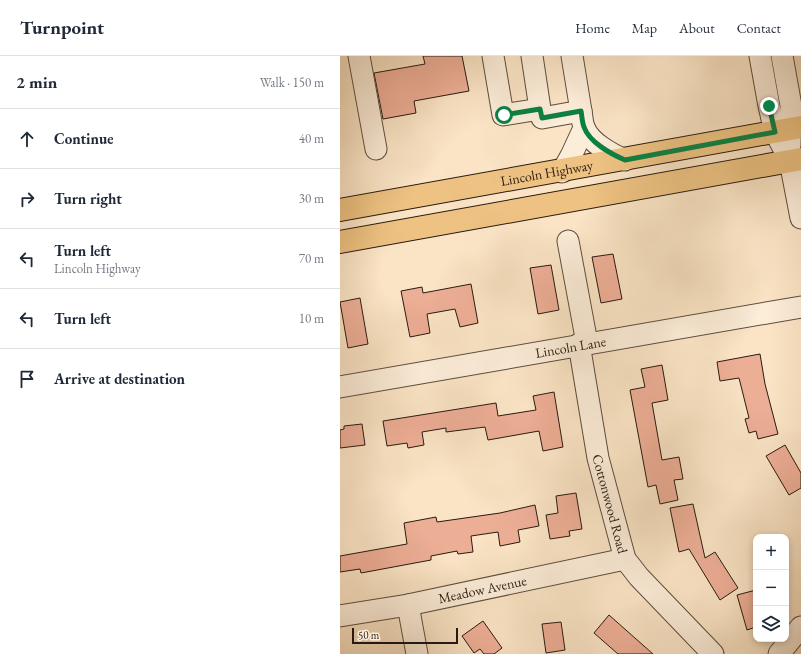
<!DOCTYPE html>
<html lang="en">
<head>
<meta charset="utf-8">
<style>
  body { margin:0; font-family:"EB Garamond",serif; background:#f6f6f7; color:#1f2937 }
  .controls { position:absolute; right:12px; bottom:12px; display:grid; overflow:hidden; border-radius:8px; box-shadow:0 2px 6px #0003 }
  .controls button { width:36px; height:36px; display:grid; place-items:center; padding:0; border:0; border-bottom:1px solid #e0e1e3; background:#fff; color:#1f2937; font:20px sans-serif }
  .scale { position:absolute; left:12px; bottom:10px; width:106px; box-sizing:border-box; padding-left:4px; border:2px solid #291a11; border-top:0; font-size:11px; line-height:14px; white-space:nowrap; color:#291a11; -webkit-text-stroke:3px #fcedd9; paint-order:stroke }
  .stop { position:absolute; width:12px; height:12px; margin:-9px; border:3px solid #0b8043; border-radius:50%; background:#fff }
  .stop.end { background:#0b8043; border-color:#fff; box-shadow:0 1px 4px #0008 }
  .list { margin:0; padding:0; list-style:none }
  h2 { display:flex; justify-content:space-between; align-items:center; height:52px; margin:0; padding:0 16px; font-size:17px }
  h2 small { font-size:13px; font-weight:400; color:#747a83 }
  .list li { display:grid; grid-template-columns:26px 1fr auto; gap:12px; align-items:center; box-sizing:border-box; height:60px; padding:0 16px; border-top:1px solid #e0e1e3 }
  .list b { display:block; font-size:15px; white-space:nowrap }
  .list p { margin:0; font-size:13px; white-space:nowrap; color:#747a83 }
  .list em { font-size:13px; font-style:normal; color:#747a83 }
  .icon { flex:none; width:22px; height:22px; fill:none; stroke:currentColor; stroke-width:2; stroke-linecap:round; stroke-linejoin:round }
  .map { position:relative; flex:none; width:461px; height:598px; overflow:hidden }
  header { display:flex; align-items:center; gap:24px; box-sizing:border-box; height:56px; padding:0 20px; background:#fff; border-bottom:1px solid #e0e1e3 }
  header strong { font-size:19px }
  nav { display:flex; gap:22px; margin-inline-start:auto; font-size:14px }
  main { display:flex }
  aside { flex:1; background:#fff }
  .map>svg:first-child { display:block }
  .building { fill:#edae96; stroke:#291a11 }
  .lines { fill:none; stroke-linecap:round; stroke-linejoin:round }
  .minor-casing { stroke:#5d4c3e; stroke-width:23 }
  .major-casing { stroke:#291a11; stroke-width:24 }
  .minor { stroke:#fcedd9; stroke-width:21 }
  .major { stroke:#edc282; stroke-width:22 }
  .route { stroke:#0b8043; stroke-width:5 }
  .labels { text-anchor:middle; stroke-width:3.5; stroke-linejoin:round; paint-order:stroke }
  .street-label { font-size:14px; fill:#291a11; stroke:#fcedd9 }
</style>
</head>
<body>
<header>
<strong>Turnpoint</strong>
<nav><a>Home</a><a>Map</a><a>About</a><a>Contact</a></nav>
</header>
<main>
<aside>
<h2>2 min<small>Walk · 150 m</small></h2>
<ul class="list">
<li><svg class="icon" aria-label="ahead" viewBox="0 0 24 24"><path d="M12 20V5M6 11l6-6 6 6"/></svg><div><b>Continue</b></div><em>40 m</em></li>
<li><svg class="icon" aria-label="right" viewBox="0 0 24 24"><path d="M7 20v-9h11M14 6l5 5-5 5"/></svg><div><b>Turn right</b></div><em>30 m</em></li>
<li><svg class="icon" aria-label="left" viewBox="0 0 24 24"><path d="M17 20v-9H6M10 6l-5 5 5 5"/></svg><div><b>Turn left</b><p>Lincoln Highway</p></div><em>70 m</em></li>
<li><svg class="icon" aria-label="left" viewBox="0 0 24 24"><path d="M17 20v-9H6M10 6l-5 5 5 5"/></svg><div><b>Turn left</b></div><em>10 m</em></li>
<li><svg class="icon" aria-label="arrive" viewBox="0 0 24 24"><path d="M6 21V4h12l-3 4 3 4H6"/></svg><div><b>Arrive at destination</b></div></li>
</ul>
</aside>
<div class="map">
<svg width="461" height="598" viewBox="0 0 461 598">
  <rect width="100%" height="100%" fill="#fae4c5"/>
  <filter id="stains"><feTurbulence type="fractalNoise" baseFrequency=".005" numOctaves="4"/><feColorMatrix values="0 0 0 0 .2 0 0 0 0 .09 0 0 0 0 .02 0 0 0 .5 -.17"/></filter>
  <radialGradient id="worn" r=".72"><stop offset=".6" stop-color="#630" stop-opacity="0"/><stop offset="1" stop-color="#630" stop-opacity=".3"/></radialGradient>
  <g class="building">
    <path d="M 83,0 L 122,0 L 129,35 L 74,45 L 76,57 L 43,63 L 34,17 L 85,8 Z"/>
    <path d="M 273,198 L 282,243 L 261,247 L 252,201 Z"/>
    <path d="M 211,209 L 219,254 L 198,258 L 190,212 Z"/>
    <path d="M 131,228 L 138,267 L 120,271 L 115,253 L 87,258 L 90,277 L 70,281 L 61,235 L 82,231 L 83,237 Z"/>
    <path d="M 20,242 L 28,288 L 8,292 L 0,246 Z"/>
    <path d="M 420,298 L 425,328 L 438,378 L 418,383 L 416,375 L 409,377 L 405,363 L 409,362 L 399,322 L 380,325 L 377,306 Z"/>
    <path d="M 322,309 L 328,344 L 312,347 L 322,404 L 339,401 L 343,423 L 334,424 L 338,444 L 320,448 L 316,429 L 308,431 L 290,334 L 305,331 L 301,313 Z"/>
    <path d="M 214,336 L 223,391 L 203,395 L 199,375 L 148,384 L 145,371 L 106,376 L 106,372 L 82,376 L 84,389 L 68,392 L 67,387 L 47,390 L 43,365 L 156,347 L 158,360 L 196,354 L 193,340 Z"/>
    <path d="M 22,368 L 25,389 L 0,392 L 0,374 L 4,373 L 4,370 Z"/>
    <path d="M 445,389 L 461,417 L 461,432 L 449,439 L 426,400 Z"/>
    <path d="M 236,437 L 242,473 L 229,475 L 230,480 L 210,483 L 206,459 L 218,457 L 216,440 Z"/>
    <path d="M 353,448 L 365,502 L 375,496 L 398,532 L 380,544 L 349,493 L 339,496 L 330,452 Z"/>
    <path d="M 195,449 L 199,470 L 178,474 L 180,486 L 160,490 L 158,476 L 131,480 L 133,496 L 118,498 L 117,495 L 91,500 L 91,504 L 21,517 L 20,513 L 0,516 L 0,500 L 67,488 L 64,467 L 96,461 L 97,466 L 160,457 Z"/>
    <path d="M 416,534 L 416,571 L 407,574 L 397,539 Z"/>
    <path d="M 269,559 L 313,598 L 278,598 L 254,577 Z"/>
    <path d="M 143,565 L 162,592 L 154,598 L 144,598 L 140,593 L 134,597 L 122,580 Z"/>
    <path d="M 221,566 L 225,594 L 206,597 L 202,568 Z"/>
  </g>
  <g class="lines">
    <g class="minor-casing">
      <g id="minor">
        <path d="M 19,0 L 36,93"/>
        <path d="M 153,0 L 163,59 L 200,53 L 202,62 L 241,55 L 232,0"/>
        <path d="M 192,0 L 200,53"/>
        <path d="M 420,0 L 429,50 L 435,76 L 450,105 L 461,162"/>
        <path d="M 442,0 L 451,50 L 450,90"/>
        <path d="M 241,55 C 242,60 242,66 244,71 C 249,86 271,98 285,104"/>
        <path d="M 222,116 L 231,100 L 244,72"/>
        <path d="M 228,185 L 247,287"/>
        <path id="s1" d="M 239,288 L 258,402 L 285,503 L 299,521 L 373,598"/>
        <path id="s2" d="M 0,331 L 461,251"/>
        <path d="M 68,549 L 77,598"/>
        <path id="s3" d="M 0,560 L 68,549 L 285,503"/>
        <path d="M 439,598 L 461,571"/>
      </g>
    </g>
    <g class="major-casing">
      <g id="major">
        <path id="s4" d="M 0,154 L 461,71"/>
        <path d="M 0,186 L 461,103"/>
      </g>
    </g>
    <use href="#minor" class="minor"/>
    <use href="#major" class="major"/>
  </g>
  <g class="lines">
    <path class="route" d="M 164,59 L 200,53 L 202,62 L 241,55 C 242,60 242,66 244,71 C 249,86 271,98 285,104 L 435,76 L 429,50"/>
  </g>
  <g class="labels">
    <g class="street-label">
      <text dy="5" stroke="none"><textPath href="#s4" startOffset="210">Lincoln Highway</textPath></text>
      <text dy="5" stroke="none"><textPath href="#s2" startOffset="234">Lincoln Lane</textPath></text>
      <text dy="5" stroke="none"><textPath href="#s1" startOffset="163">Cottonwood Road</textPath></text>
      <text dy="5" stroke="none"><textPath href="#s3" startOffset="145">Meadow Avenue</textPath></text>
    </g>
  </g>
  <rect width="100%" height="100%" filter="url(#stains)"/>
  <rect width="100%" height="100%" fill="url(#worn)"/>
</svg>
<div class="controls">
<button>+</button>
<button>−</button>
<button><svg class="icon" aria-label="layers" viewBox="0 0 24 24"><path d="M12 4l9 5-9 5-9-5zM3 14l9 5 9-5"/></svg></button>
</div>
<div class="scale">50 m</div>
<div class="stop" style="left:164px;top:59px"></div>
<div class="stop end" style="left:429px;top:50px"></div>
</div>
</main>
</body>
</html>
